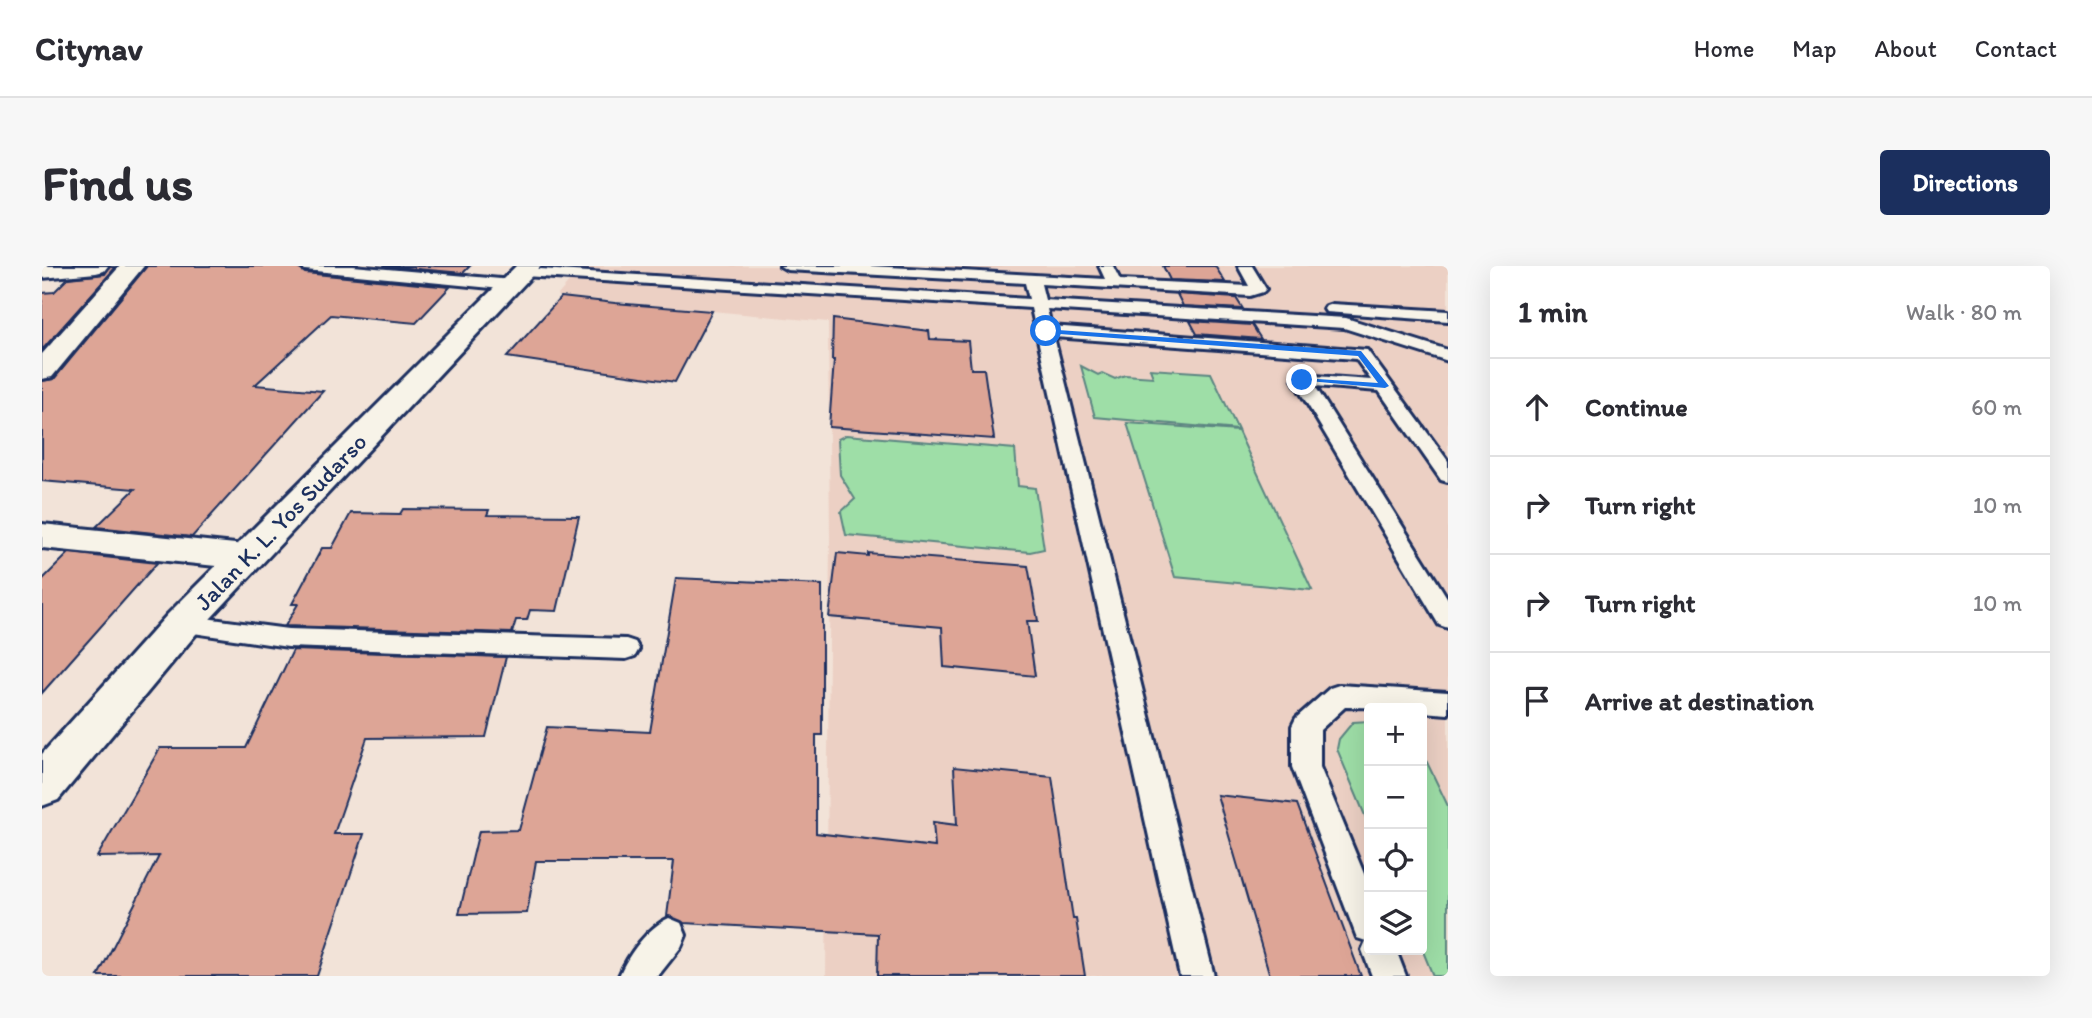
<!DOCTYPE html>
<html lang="en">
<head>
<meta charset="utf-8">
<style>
  body { margin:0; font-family:Itim,sans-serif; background:#f7f7f7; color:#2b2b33 }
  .controls { position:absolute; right:21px; bottom:21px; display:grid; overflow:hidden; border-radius:7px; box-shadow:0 7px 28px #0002 }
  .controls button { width:63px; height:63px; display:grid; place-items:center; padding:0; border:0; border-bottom:2px solid #e1e1e2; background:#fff; color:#2b2b33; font:35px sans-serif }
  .stop { position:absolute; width:21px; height:21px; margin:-16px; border:5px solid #1a73e8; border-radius:50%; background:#fff }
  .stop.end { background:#1a73e8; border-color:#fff; box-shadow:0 2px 7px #0008 }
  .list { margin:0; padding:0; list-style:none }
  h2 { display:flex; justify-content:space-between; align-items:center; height:91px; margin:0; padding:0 28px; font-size:30px }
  h2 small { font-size:23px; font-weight:400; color:#7c7c81 }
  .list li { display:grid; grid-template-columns:46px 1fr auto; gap:21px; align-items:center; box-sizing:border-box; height:98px; padding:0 28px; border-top:2px solid #e1e1e2 }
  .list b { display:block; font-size:26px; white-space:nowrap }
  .list em { font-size:23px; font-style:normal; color:#7c7c81 }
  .icon { flex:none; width:38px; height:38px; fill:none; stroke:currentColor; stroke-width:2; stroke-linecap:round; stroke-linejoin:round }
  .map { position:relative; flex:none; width:1406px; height:710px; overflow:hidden; border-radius:7px }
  header { display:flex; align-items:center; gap:42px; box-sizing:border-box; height:98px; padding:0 35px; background:#fff; border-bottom:2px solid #e1e1e2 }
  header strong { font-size:33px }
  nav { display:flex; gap:38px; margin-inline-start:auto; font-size:24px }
  .intro { display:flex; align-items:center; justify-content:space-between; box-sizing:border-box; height:168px; padding:0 42px }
  h1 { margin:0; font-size:49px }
  .button { padding:18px 32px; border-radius:7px; background:#1b2f5e; color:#fff; font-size:24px; font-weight:700 }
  main { display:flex; gap:42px; padding:0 42px }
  aside { flex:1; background:#fff; border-radius:7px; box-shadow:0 7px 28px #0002 }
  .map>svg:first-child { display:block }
  .built { fill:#ecd0c4; fill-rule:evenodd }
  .green { fill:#9edea7; stroke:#5c8682; stroke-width:2 }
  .building { fill:#dda596; stroke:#1b2f5e; stroke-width:2 }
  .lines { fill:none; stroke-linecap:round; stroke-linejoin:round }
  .lane-casing { stroke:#1b2f5e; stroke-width:6 }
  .street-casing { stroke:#1b2f5e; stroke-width:6 }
  .highway-casing { stroke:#1b2f5e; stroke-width:6 }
  .lane { fill:#f7f3e8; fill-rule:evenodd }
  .street { fill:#f7f3e8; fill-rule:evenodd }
  .highway { fill:#f7f3e8; fill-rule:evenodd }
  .route { fill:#1a73e8 }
  .labels { text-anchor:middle; stroke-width:7; stroke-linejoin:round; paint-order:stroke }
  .street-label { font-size:24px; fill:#1b2f5e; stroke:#f7f3e8 }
</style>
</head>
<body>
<header>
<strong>Citynav</strong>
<nav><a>Home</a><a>Map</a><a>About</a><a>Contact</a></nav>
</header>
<div class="intro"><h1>Find us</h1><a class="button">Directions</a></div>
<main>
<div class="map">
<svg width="1406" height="710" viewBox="0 0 1406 710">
  <rect width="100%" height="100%" fill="#f2e3d8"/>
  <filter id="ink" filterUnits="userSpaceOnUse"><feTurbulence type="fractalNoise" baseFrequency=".0143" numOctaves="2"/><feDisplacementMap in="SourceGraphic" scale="14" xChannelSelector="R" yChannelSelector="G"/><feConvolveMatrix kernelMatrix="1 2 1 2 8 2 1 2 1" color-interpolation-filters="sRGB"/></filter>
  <g filter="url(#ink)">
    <path class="built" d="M 541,0 L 1406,0 L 1406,710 L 784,710 L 788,273 L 786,56 L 515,30 ZM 1327,442 L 1380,442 L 1380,684 L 1327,684 Z"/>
    <g class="green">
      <path d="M 1039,100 L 1056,109 L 1060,107 L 1073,113 L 1083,109 L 1111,111 L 1108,103 L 1169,107 L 1196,164 L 1053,151 Z"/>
      <path d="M 1085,157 L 1196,165 L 1270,324 L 1133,311 Z"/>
      <path d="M 804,169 L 973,183 L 976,220 L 993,222 L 1002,283 L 988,286 L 804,269 L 799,246 L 813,233 L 798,209 L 796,173 Z"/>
      <path d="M 1327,455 L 1327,559 L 1295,483 L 1297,473 L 1311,456 Z"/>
      <path d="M 1380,486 L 1406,540 L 1406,710 L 1391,710 L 1380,683 Z"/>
    </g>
    <g class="building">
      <path d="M 105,0 L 254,0 L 263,7 L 408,21 L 374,57 L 289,49 L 213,119 L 281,125 L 150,271 L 54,261 L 93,223 L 0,215 L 0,115 L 12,113 Z"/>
      <path d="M 341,0 L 428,0 L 421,7 Z"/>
      <path d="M 1121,0 L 1173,0 L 1183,16 L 1128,14 Z"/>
      <path d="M 68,1 L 74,1 L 0,84 L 0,27 L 12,26 L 26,12 L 63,8 Z"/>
      <path d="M 1135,28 L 1194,32 L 1201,43 L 1141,40 Z"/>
      <path d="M 519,31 L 573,37 L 670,45 L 633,116 L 465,91 Z"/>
      <path d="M 791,53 L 887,65 L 888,73 L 926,75 L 929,103 L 942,103 L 952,173 L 787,161 L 792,94 L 790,94 Z"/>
      <path d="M 1148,55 L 1210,59 L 1219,73 L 1155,68 Z"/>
      <path d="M 361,243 L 447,244 L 445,249 L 537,250 L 515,345 L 488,344 L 485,354 L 474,354 L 470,367 L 243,360 L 256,338 L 250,338 L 280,282 L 290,282 L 309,247 L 358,248 Z"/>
      <path d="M 27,287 L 115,297 L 0,427 L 0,314 Z"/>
      <path d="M 795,287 L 826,290 L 826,287 L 986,300 L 996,355 L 985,355 L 993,410 L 902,401 L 900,361 L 787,351 Z"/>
      <path d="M 634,312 L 780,319 L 780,469 L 774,469 L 774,567 L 893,581 L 891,556 L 915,559 L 912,501 L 1010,511 L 1031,653 L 1034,653 L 1043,710 L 835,710 L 836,668 L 642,657 L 625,650 L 632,595 L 494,595 L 485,647 L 417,648 L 437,565 L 477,564 L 505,461 L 608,466 Z"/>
      <path d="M 251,384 L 464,391 L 444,471 L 325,472 L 292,568 L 322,568 L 275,710 L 56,710 L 117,590 L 55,591 L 118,482 L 204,482 Z"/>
      <path d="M 1175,529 L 1255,538 L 1319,710 L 1228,710 Z"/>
    </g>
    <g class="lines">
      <g class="lane-casing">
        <g id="lane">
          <path d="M 256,0 L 311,0 L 470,14 L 478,19 L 470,24 L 263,4 Z"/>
          <path d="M 738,0 L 829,0 L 1063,13 L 1057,0 L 1071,0 L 1078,14 L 1207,20 L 1196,0 L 1210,0 L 1224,23 L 1221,26 L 1208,30 L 999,18 L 1003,34 L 1304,52 L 1406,84 L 1406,95 L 1302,62 L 1005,43 L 1009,60 L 1325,84 L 1406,195 L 1406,216 L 1399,214 L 1337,125 L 1273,120 L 1406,333 L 1406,362 L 1397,359 L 1251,114 L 1260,109 L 1329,114 L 1314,93 L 1012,71 L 1172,710 L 1138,710 L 989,42 L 482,10 L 475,6 L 482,2 L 987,33 L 983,17 L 745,4 Z"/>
          <path d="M 1290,38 L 1406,45 L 1406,55 L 1284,46 L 1282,43 L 1284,40 Z"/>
          <path d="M 140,349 L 246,363 L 584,373 L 593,376 L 597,383 L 593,390 L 584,393 L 246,381 L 131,364 L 128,358 L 131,352 Z"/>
          <path d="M 1297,419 L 1406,426 L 1406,448 L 1380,446 L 1380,442 L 1303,441 L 1278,464 L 1278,501 L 1327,620 L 1327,684 L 1354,684 L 1364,710 L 1330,710 L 1320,684 L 1324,675 L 1315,672 L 1250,501 L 1250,460 L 1254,452 L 1288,422 Z"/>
          <path d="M 627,652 L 639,657 L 644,669 L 639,681 L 616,710 L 577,710 C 586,689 606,661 627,652 Z"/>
        </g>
      </g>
      <g class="street-casing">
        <g id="street">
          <path d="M 0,0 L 66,0 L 62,5 L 54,7 L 0,12 Z"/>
          <path d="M 78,0 L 102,0 L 10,111 L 0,113 L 0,88 Z"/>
          <path d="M 0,258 L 203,279 L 216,282 L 221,291 L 216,300 L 203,303 L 0,282 Z"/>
        </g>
      </g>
      <g class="highway-casing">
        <path id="highway" d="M 474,0 L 499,0 L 154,368 L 16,534 L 0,540 L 0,488 L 126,348 Z"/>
      </g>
      <use href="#lane" class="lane"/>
      <use href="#street" class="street"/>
      <use href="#highway" class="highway"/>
    </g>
  </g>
  <path class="route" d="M 1001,63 L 1319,85 L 1347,120 L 1343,122 L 1256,114 L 1260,112 L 1336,117 L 1316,90 L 1004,67 Z"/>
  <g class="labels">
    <g class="street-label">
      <text transform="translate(239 256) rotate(-46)" y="8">Jalan K. L. Yos Sudarso</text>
    </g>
  </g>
</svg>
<div class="controls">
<button>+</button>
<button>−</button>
<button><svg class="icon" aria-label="locate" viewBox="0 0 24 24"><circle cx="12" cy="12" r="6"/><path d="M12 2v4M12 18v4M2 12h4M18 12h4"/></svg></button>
<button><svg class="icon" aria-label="layers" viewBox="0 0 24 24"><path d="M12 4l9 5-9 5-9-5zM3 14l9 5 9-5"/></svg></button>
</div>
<div class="stop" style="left:1004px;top:65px"></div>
<div class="stop end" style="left:1260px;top:114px"></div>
</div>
<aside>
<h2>1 min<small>Walk · 80 m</small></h2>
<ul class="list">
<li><svg class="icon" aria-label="ahead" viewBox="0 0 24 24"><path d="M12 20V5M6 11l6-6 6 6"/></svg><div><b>Continue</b></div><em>60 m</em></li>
<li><svg class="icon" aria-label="right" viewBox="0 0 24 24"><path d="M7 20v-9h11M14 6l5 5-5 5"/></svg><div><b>Turn right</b></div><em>10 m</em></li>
<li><svg class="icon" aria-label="right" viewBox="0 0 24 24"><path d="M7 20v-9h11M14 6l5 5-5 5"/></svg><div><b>Turn right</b></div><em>10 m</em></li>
<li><svg class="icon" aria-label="arrive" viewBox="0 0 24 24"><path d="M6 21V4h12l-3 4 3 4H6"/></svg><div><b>Arrive at destination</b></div></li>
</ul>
</aside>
</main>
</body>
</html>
